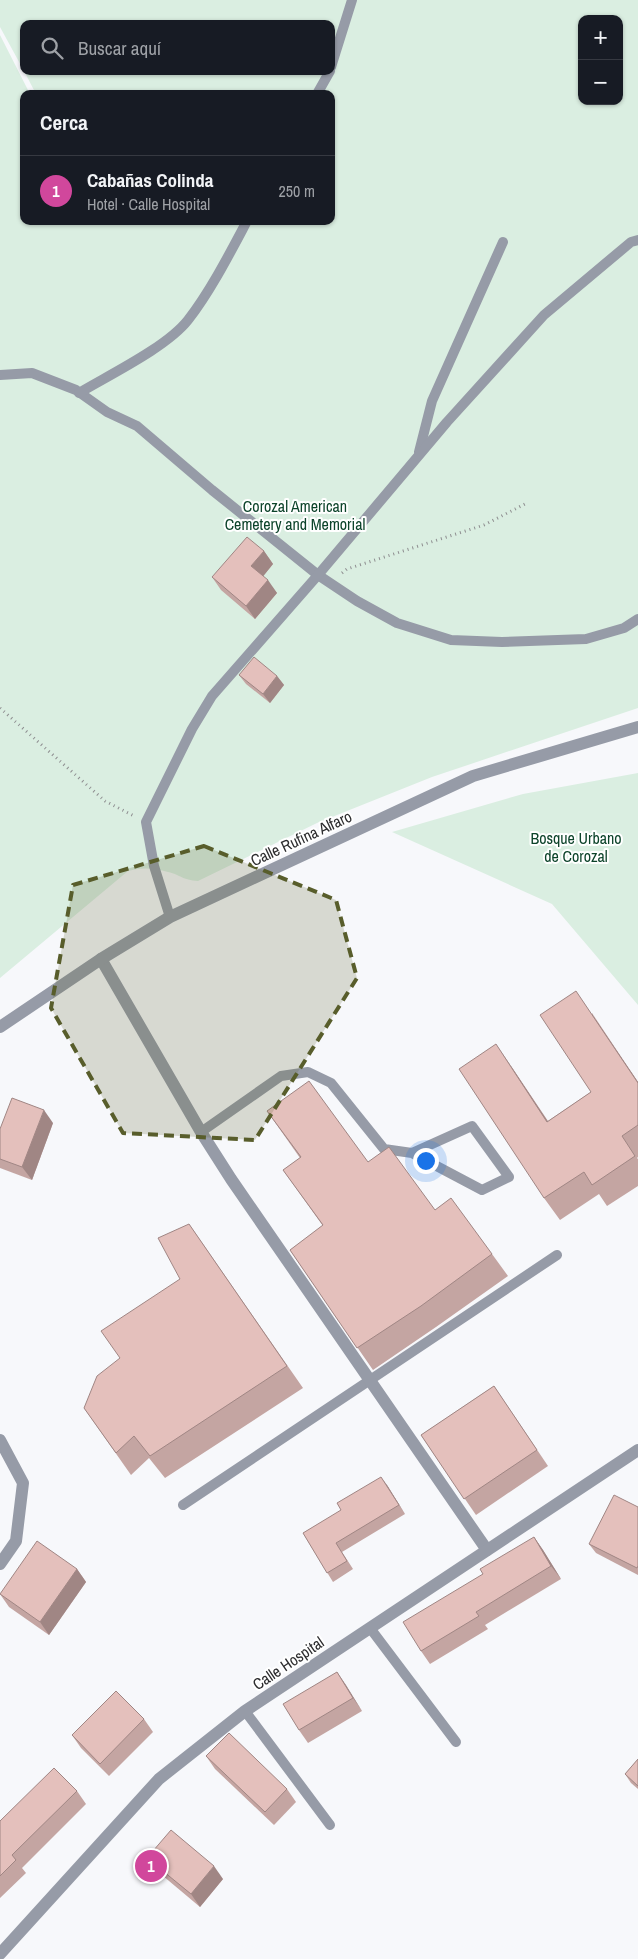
<!DOCTYPE html>
<html lang="es">
<head>
<meta charset="utf-8">
<style>
  body { margin:0; font-family:"Archivo Narrow",sans-serif; background:#20242c; color:#f1f3f6 }
  .controls { position:absolute; right:15px; top:15px; display:grid; overflow:hidden; border-radius:10px; box-shadow:0 1px 4px #0004 }
  .controls button { width:45px; height:45px; display:grid; place-items:center; padding:0; border:0; border-bottom:1px solid #363941; background:#171b24; color:#f1f3f6; font:25px sans-serif }
  .you { position:absolute; left:425px; top:1160px; width:18px; height:18px; margin:-12px; border:4px solid #fff; border-radius:50%; background:#1a73e8; box-shadow:0 0 0 8px #1a73e833 }
  .badge { display:grid; place-items:center; width:32px; height:32px; border-radius:50%; background:#2563eb; color:#fff; font-size:16px; font-weight:700 }
  .pin { position:absolute; translate:-50% -50%; border:2px solid #fff; box-shadow:0 1px 5px #0006 }
  .list { margin:0; padding:0; list-style:none }
  h2 { display:flex; justify-content:space-between; align-items:center; height:65px; margin:0; padding:0 20px; font-size:21px }
  h2 small { font-size:16px; font-weight:400; color:#9ea1a6 }
  .list li { display:grid; grid-template-columns:32px 1fr auto; gap:15px; align-items:center; box-sizing:border-box; height:70px; padding:0 20px; border-top:1px solid #363941 }
  .list b { display:block; font-size:19px; white-space:nowrap }
  .list p { margin:0; font-size:16px; white-space:nowrap; color:#9ea1a6 }
  .list em { font-size:16px; font-style:normal; color:#9ea1a6 }
  .icon { flex:none; width:28px; height:28px; fill:none; stroke:currentColor; stroke-width:2; stroke-linecap:round; stroke-linejoin:round }
  .map { position:relative; flex:none; width:638px; height:1959px; overflow:hidden }
  .search { position:absolute; background:#171b24; box-shadow:0 1px 4px #0004; left:20px; top:20px; width:315px; height:55px; display:flex; align-items:center; gap:12px; box-sizing:border-box; padding:0 18px; border-radius:10px; color:#9ea1a6; font-size:19px }
  .panel { position:absolute; background:#171b24; box-shadow:0 1px 4px #0004; left:20px; top:90px; width:315px; height:135px; border-radius:10px }
  .map>svg:first-child { display:block }
  .green { fill:#daeee1; fill-rule:evenodd }
  .lines { fill:none; stroke-linecap:round; stroke-linejoin:round }
  .path { stroke:#8e8e90; stroke-width:3; stroke-dasharray:1 4; stroke-linecap:butt }
  .service { stroke:#969ba7; stroke-width:10 }
  .minor { stroke:#969ba7; stroke-width:12 }
  .wall { fill:#c4a5a2 }
  .shaded-wall { fill:#a08684 }
  .building { fill:#e4c0bc; stroke:#a08684 }
  .marked { fill:#585d2b; fill-opacity:0.2; stroke:#585d2b; stroke-width:4; stroke-dasharray:10 6; stroke-linejoin:round }
  .labels { text-anchor:middle; stroke-width:4; stroke-linejoin:round; paint-order:stroke }
  .park-label { font-size:16px; fill:#0c432a; stroke:#fff }
  .street-label { font-size:16px; fill:#2c2c2e; stroke:#fff }
</style>
</head>
<body>
<div class="map">
<svg width="638" height="1959" viewBox="0 0 638 1959">
  <rect width="100%" height="100%" fill="#f7f8fb"/>
  <g class="green">
    <path d="M 0,0 L 638,0 L 638,708 L 432,777 L 317,823 L 198,881 C 182,880 181,875 168,872 C 154,868 142,867 128,871 L 0,978 L 0,35 L 30,94 L 24,94 L 24,221 L 331,221 L 331,94 L 36,94 L 24,71 L 331,71 L 331,24 L 24,24 L 24,71 L 0,27 ZM 582,19 L 619,19 L 619,101 L 582,101 Z"/>
    <path d="M 638,773 L 638,1005 L 552,904 L 392,832 L 523,794 Z"/>
  </g>
  <g class="lines">
    <g class="path">
      <path d="M 342,573 L 347,569 L 484,525 L 525,504"/>
      <path d="M 0,708 L 105,801 L 134,816"/>
    </g>
    <g class="service">
      <path d="M 331,67 L 352,0"/>
      <path d="M 317,94 L 330,71"/>
      <path d="M 0,375 L 32,373 L 76,390 L 107,412 L 137,426 L 212,490 L 318,575 L 357,601 L 397,623 L 451,640 L 502,642 L 586,639 L 624,628 L 638,619"/>
      <path d="M 79,393 C 109,375 167,347 188,320 C 210,292 230,253 247,221"/>
      <path d="M 419,452 L 432,401 L 503,242"/>
      <path d="M 170,917 L 154,866 L 146,822 L 192,729 L 212,696 L 318,575 L 447,422 L 544,315 L 631,242 L 638,240"/>
      <path d="M 201,1132 L 281,1076 L 308,1072 L 331,1083 L 384,1149 L 412,1153 L 482,1190 L 509,1177 L 472,1126 L 412,1153"/>
      <path d="M 183,1505 L 557,1255"/>
      <path d="M 370,1628 L 456,1742"/>
      <path d="M 245,1711 L 330,1825"/>
    </g>
    <g class="minor">
      <path d="M 101,959 L 201,1132 L 231,1179 L 487,1550"/>
      <path d="M 0,1027 L 101,959 L 170,917 L 473,776 L 638,727"/>
      <path d="M 0,1440 L 23,1483 L 16,1541 L 0,1564"/>
      <path d="M 0,1954 L 159,1779 L 245,1711 L 638,1450"/>
    </g>
  </g>
  <g class="wall">
    <path d="M 264,551 L 273,564 L 263,576 L 277,593 L 255,619 L 221,590 L 212,577 Z"/>
    <path d="M 239,675 L 277,676 L 284,685 L 270,703 L 246,684 Z"/>
    <path d="M 592,1013 L 638,1082 L 638,1157 L 637,1158 L 638,1159 L 638,1186 L 607,1206 L 599,1194 L 560,1220 L 544,1198 L 511,1066 L 548,1121 L 591,1092 Z"/>
    <path d="M 267,1111 L 368,1162 L 435,1210 L 492,1254 L 508,1276 L 436,1327 L 373,1370 L 290,1250 L 323,1226 L 283,1170 L 300,1158 Z"/>
    <path d="M 53,1123 L 32,1180 L 0,1168 L 0,1129 Z"/>
    <path d="M 189,1224 L 303,1388 L 165,1478 L 149,1458 L 131,1475 L 84,1408 L 120,1358 L 180,1279 Z"/>
    <path d="M 494,1386 L 548,1466 L 476,1515 L 421,1435 Z"/>
    <path d="M 387,1485 L 405,1514 L 342,1552 L 353,1569 L 333,1582 L 303,1533 Z"/>
    <path d="M 638,1507 L 638,1575 L 596,1553 L 589,1544 Z"/>
    <path d="M 534,1537 L 543,1550 L 561,1579 L 485,1625 L 488,1629 L 430,1664 L 421,1651 L 483,1574 Z"/>
    <path d="M 77,1569 L 86,1582 L 49,1635 L 9,1607 L 0,1594 Z"/>
    <path d="M 337,1672 L 362,1711 L 308,1743 L 299,1730 Z"/>
    <path d="M 144,1719 L 153,1732 L 109,1776 L 81,1748 L 72,1735 Z"/>
    <path d="M 206,1756 L 287,1789 L 296,1802 L 274,1825 L 215,1769 Z"/>
    <path d="M 638,1759 L 638,1789 L 631,1783 L 625,1774 Z"/>
    <path d="M 77,1791 L 86,1804 L 22,1868 L 26,1873 L 0,1898 L 0,1821 Z"/>
    <path d="M 147,1858 L 223,1879 L 200,1907 L 156,1870 Z"/>
  </g>
  <g class="shaded-wall">
    <path d="M 264,551 L 273,564 L 261,579 L 251,566 Z"/>
    <path d="M 268,580 L 277,593 L 255,619 L 246,606 Z"/>
    <path d="M 277,676 L 284,685 L 270,703 L 263,694 Z"/>
    <path d="M 576,991 L 638,1082 L 638,1083 Z"/>
    <path d="M 496,1044 L 511,1066 L 562,1143 L 547,1122 Z"/>
    <path d="M 44,1110 L 53,1123 L 32,1180 L 22,1167 Z"/>
    <path d="M 381,1477 L 387,1485 L 405,1514 L 399,1505 Z"/>
    <path d="M 534,1537 L 543,1550 L 561,1579 L 551,1566 Z"/>
    <path d="M 77,1569 L 86,1582 L 49,1635 L 40,1622 Z"/>
    <path d="M 337,1672 L 346,1685 L 362,1711 L 353,1698 Z"/>
    <path d="M 214,1866 L 223,1879 L 200,1907 L 191,1894 Z"/>
  </g>
  <g class="building">
    <path d="M 247,537 L 264,551 L 251,566 L 268,580 L 246,606 L 212,577 Z"/>
    <path d="M 254,657 L 277,676 L 263,694 L 239,675 Z"/>
    <path d="M 576,991 L 638,1083 L 638,1125 L 622,1136 L 635,1156 L 592,1185 L 584,1172 L 544,1198 L 459,1069 L 496,1044 L 547,1122 L 591,1092 L 540,1015 Z"/>
    <path d="M 309,1081 L 368,1162 L 389,1147 L 435,1210 L 451,1198 L 492,1254 L 421,1306 L 357,1348 L 290,1250 L 323,1225 L 283,1170 L 301,1157 L 267,1111 Z"/>
    <path d="M 12,1098 L 44,1110 L 22,1167 L 0,1159 L 0,1129 Z"/>
    <path d="M 189,1224 L 287,1366 L 150,1456 L 134,1436 L 116,1453 L 84,1408 L 97,1376 L 120,1358 L 101,1331 L 180,1279 L 158,1238 Z"/>
    <path d="M 494,1386 L 537,1450 L 464,1499 L 421,1435 Z"/>
    <path d="M 381,1477 L 399,1505 L 336,1543 L 347,1561 L 327,1573 L 303,1533 L 341,1510 L 337,1503 Z"/>
    <path d="M 614,1495 L 638,1507 L 638,1566 L 637,1568 L 589,1544 Z"/>
    <path d="M 534,1537 L 551,1566 L 476,1612 L 479,1616 L 421,1651 L 403,1622 L 483,1574 L 480,1569 Z"/>
    <path d="M 37,1541 L 77,1569 L 40,1622 L 0,1594 Z"/>
    <path d="M 337,1672 L 353,1698 L 299,1730 L 283,1704 Z"/>
    <path d="M 116,1691 L 144,1719 L 100,1764 L 72,1735 Z"/>
    <path d="M 229,1733 L 287,1789 L 265,1812 L 206,1756 Z"/>
    <path d="M 638,1759 L 638,1786 L 625,1774 Z"/>
    <path d="M 54,1768 L 77,1791 L 12,1855 L 16,1860 L 0,1876 L 0,1821 Z"/>
    <path d="M 171,1830 L 214,1866 L 191,1894 L 147,1858 Z"/>
  </g>
  <path class="marked" d="M 204,846 L 336,900 L 357,978 L 255,1140 L 123,1133 L 51,1008 L 73,885 Z"/>
  <g class="labels">
    <g class="park-label">
      <text x="295" y="512">Corozal American<tspan x="295" dy="18">Cemetery and Memorial</tspan></text>
      <text x="576" y="844">Bosque Urbano<tspan x="576" dy="18">de Corozal</tspan></text>
    </g>
    <g class="street-label">
      <text transform="translate(301 838) rotate(-25)" y="6">Calle Rufina Alfaro</text>
      <text transform="translate(288 1663) rotate(-34)" y="6">Calle Hospital</text>
    </g>
  </g>
</svg>
<div class="controls">
<button>+</button>
<button>−</button>
</div>
<div class="you"></div>
<div class="pin badge" style="left:151px;top:1866px;background:#d1479c">1</div>
<div class="search"><svg class="icon" aria-label="search" viewBox="0 0 24 24"><circle cx="10" cy="10" r="6"/><path d="M15 15l6 6"/></svg>Buscar aquí</div>
<section class="panel">
<h2>Cerca<small></small></h2>
<ul class="list">
<li><span class="badge" style="background:#d1479c">1</span><div><b>Cabañas Colinda</b><p>Hotel · Calle Hospital</p></div><em>250 m</em></li>
</ul>
</section>
</div>
</body>
</html>
